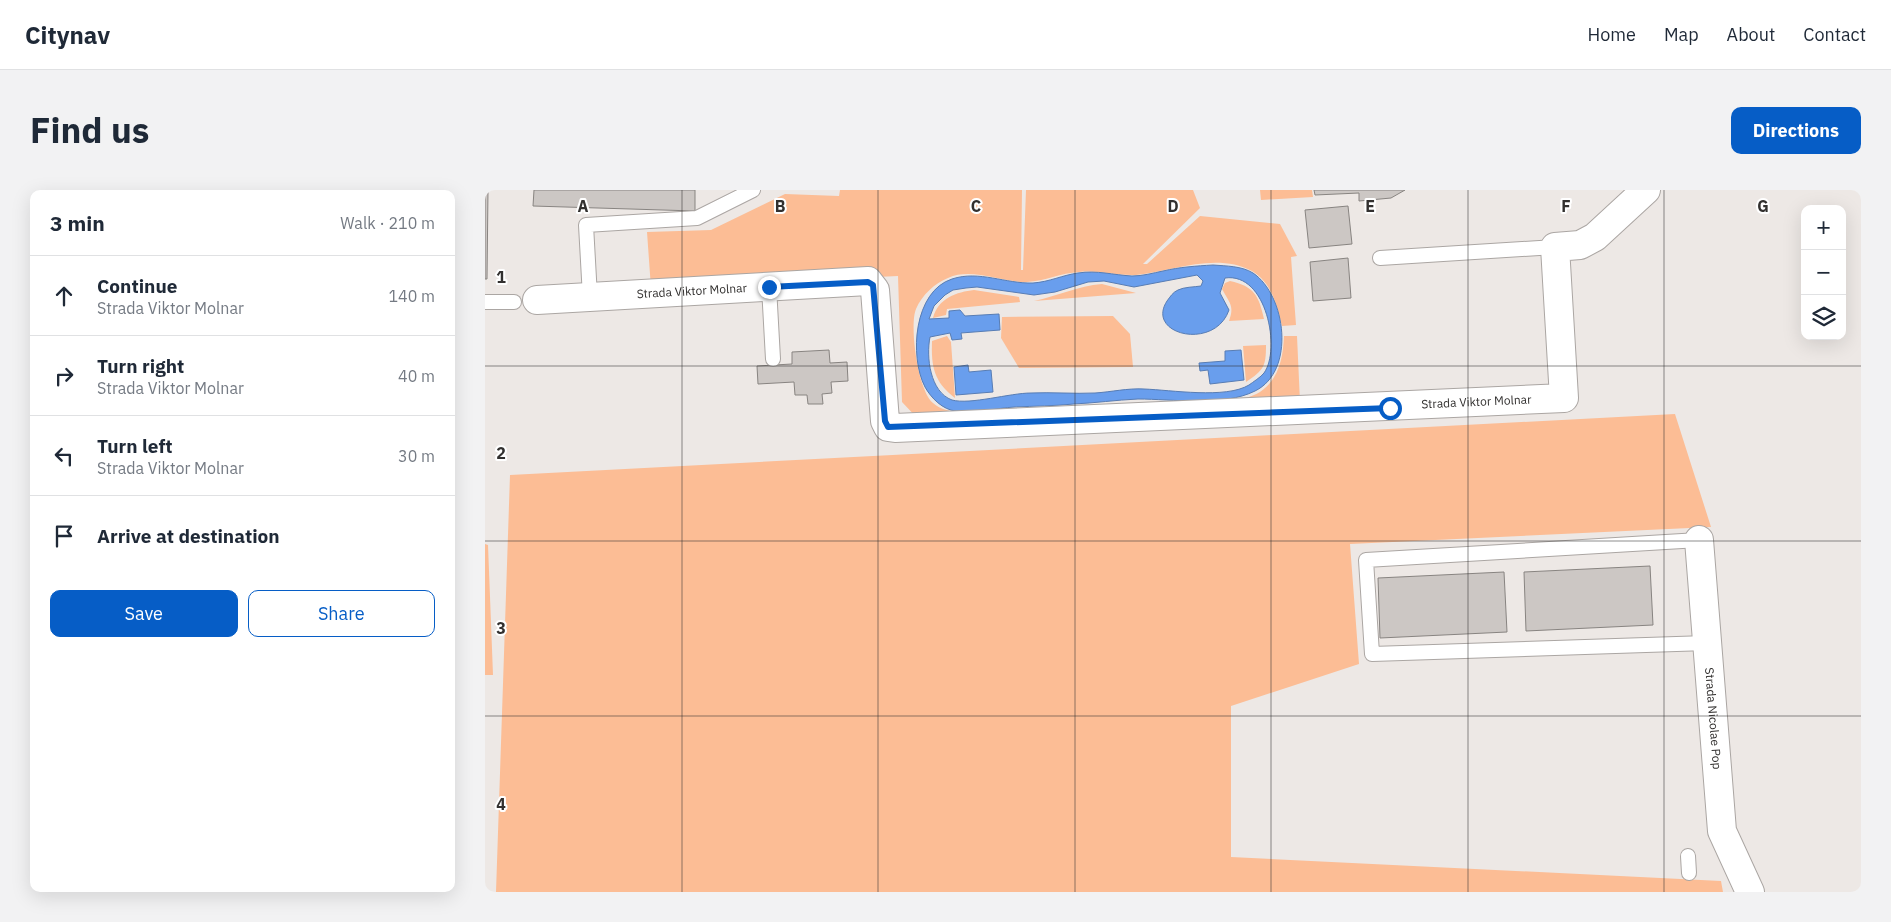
<!DOCTYPE html>
<html lang="en">
<head>
<meta charset="utf-8">
<style>
  body { margin:0; font-family:"IBM Plex Sans",sans-serif; background:#f2f2f3; color:#1f2937 }
  .controls { position:absolute; right:15px; top:15px; display:grid; overflow:hidden; border-radius:10px; box-shadow:0 5px 20px #0002 }
  .controls button { width:45px; height:45px; display:grid; place-items:center; padding:0; border:0; border-bottom:1px solid #e0e1e3; background:#fff; color:#1f2937; font:25px sans-serif }
  .stop { position:absolute; width:15px; height:15px; margin:-11px; border:4px solid #065dc6; border-radius:50%; background:#fff }
  .stop.end { background:#065dc6; border-color:#fff; box-shadow:0 1px 5px #0008 }
  .list { margin:0; padding:0; list-style:none }
  h2 { display:flex; justify-content:space-between; align-items:center; height:65px; margin:0; padding:0 20px; font-size:21px }
  h2 small { font-size:16px; font-weight:400; color:#747a83 }
  .list li { display:grid; grid-template-columns:32px 1fr auto; gap:15px; align-items:center; box-sizing:border-box; height:80px; padding:0 20px; border-top:1px solid #e0e1e3 }
  .list b { display:block; font-size:19px; white-space:nowrap }
  .list p { margin:0; font-size:16px; white-space:nowrap; color:#747a83 }
  .list em { font-size:16px; font-style:normal; color:#747a83 }
  .actions { display:flex; gap:10px; padding:15px 20px }
  .actions a { flex:1; padding:11px 0; border:1px solid #065dc6; border-radius:10px; text-align:center; font-size:18px; color:#065dc6 }
  .actions .main { background:#065dc6; color:#fff }
  .icon { flex:none; width:28px; height:28px; fill:none; stroke:currentColor; stroke-width:2; stroke-linecap:round; stroke-linejoin:round }
  .map { position:relative; flex:none; width:1376px; height:702px; overflow:hidden; border-radius:10px }
  header { display:flex; align-items:center; gap:30px; box-sizing:border-box; height:70px; padding:0 25px; background:#fff; border-bottom:1px solid #e0e1e3 }
  header strong { font-size:24px }
  nav { display:flex; gap:28px; margin-inline-start:auto; font-size:18px }
  .intro { display:flex; align-items:center; justify-content:space-between; box-sizing:border-box; height:120px; padding:0 30px }
  h1 { margin:0; font-size:35px }
  .button { padding:12px 22px; border-radius:10px; background:#065dc6; color:#fff; font-size:18px; font-weight:700 }
  main { display:flex; gap:30px; padding:0 30px }
  aside { flex:1; background:#fff; border-radius:10px; box-shadow:0 5px 20px #0002 }
  .map>svg:first-child { display:block }
  .green { fill:#fcbd95 }
  .water { fill:#699eed; stroke:#587db4; fill-rule:evenodd }
  .building { fill:#ccc7c4; stroke:#888481 }
  .lines { fill:none; stroke-linecap:round; stroke-linejoin:round }
  .service-casing { stroke:#aba6a3; stroke-width:16 }
  .minor-casing { stroke:#aba6a3; stroke-width:30 }
  .service { stroke:#fff; stroke-width:14 }
  .minor { stroke:#fff; stroke-width:28 }
  .route { stroke:#065dc6; stroke-width:6 }
  .grid { fill:none; stroke:#32302f; stroke-width:1; stroke-opacity:0.55 }
  .labels { text-anchor:middle; stroke-width:4; stroke-linejoin:round; paint-order:stroke }
  .street-label { font-size:12px; fill:#32302f; stroke:#fff }
  .grid-label { font-size:16px; text-anchor:middle; font-weight:bold; fill:#32302f; stroke:#fff; stroke-width:4; stroke-linejoin:round; paint-order:stroke }
</style>
</head>
<body>
<header>
<strong>Citynav</strong>
<nav><a>Home</a><a>Map</a><a>About</a><a>Contact</a></nav>
</header>
<div class="intro"><h1>Find us</h1><a class="button">Directions</a></div>
<main>
<aside>
<h2>3 min<small>Walk · 210 m</small></h2>
<ul class="list">
<li><svg class="icon" aria-label="ahead" viewBox="0 0 24 24"><path d="M12 20V5M6 11l6-6 6 6"/></svg><div><b>Continue</b><p>Strada Viktor Molnar</p></div><em>140 m</em></li>
<li><svg class="icon" aria-label="right" viewBox="0 0 24 24"><path d="M7 20v-9h11M14 6l5 5-5 5"/></svg><div><b>Turn right</b><p>Strada Viktor Molnar</p></div><em>40 m</em></li>
<li><svg class="icon" aria-label="left" viewBox="0 0 24 24"><path d="M17 20v-9H6M10 6l-5 5 5 5"/></svg><div><b>Turn left</b><p>Strada Viktor Molnar</p></div><em>30 m</em></li>
<li><svg class="icon" aria-label="arrive" viewBox="0 0 24 24"><path d="M6 21V4h12l-3 4 3 4H6"/></svg><div><b>Arrive at destination</b></div></li>
</ul>
<div class="actions"><a class="main">Save</a><a>Share</a></div>
</aside>
<div class="map">
<svg width="1376" height="702" viewBox="0 0 1376 702">
  <rect width="100%" height="100%" fill="#ede8e5"/>
  <g class="green">
    <path d="M 355,0 L 537,0 L 536,80 L 538,80 L 541,0 L 708,0 L 715,18 L 658,74 L 662,74 L 715,26 L 795,34 L 812,66 L 806,67 L 811,135 L 797,136 C 792,115 787,93 767,81 C 732,62 687,81 651,85 C 632,86 613,80 594,82 C 576,83 560,91 542,92 C 517,93 488,77 463,88 C 450,93 437,105 431,119 C 424,136 433,201 448,213 C 455,220 467,221 476,224 L 434,230 L 417,212 L 413,86 L 166,98 L 162,42 L 226,40 L 300,4 L 354,6 Z"/>
    <path d="M 775,0 L 827,0 L 828,7 L 776,10 Z"/>
    <path d="M 745,91 C 769,96 774,106 779,129 L 744,131 C 750,116 744,112 737,99 L 740,93 Z"/>
    <path d="M 617,94 L 651,103 L 549,111 C 572,106 593,96 617,94 Z"/>
    <path d="M 489,100 L 534,107 L 535,112 L 462,119 L 461,125 L 448,128 C 453,108 472,102 489,100 Z"/>
    <path d="M 628,126 L 645,144 L 648,177 L 534,178 L 516,148 L 517,127 Z"/>
    <path d="M 462,146 L 466,152 L 470,208 C 449,192 446,177 447,151 Z"/>
    <path d="M 799,146 L 812,146 L 815,212 L 739,215 C 750,210 766,208 775,202 C 794,189 798,168 799,146 Z"/>
    <path d="M 781,155 C 781,176 779,180 761,192 L 758,156 Z"/>
    <path d="M 1190,224 L 1226,337 L 865,354 L 874,474 L 746,516 L 746,667 L 1236,691 L 1238,702 L 11,702 L 25,285 Z"/>
    <path d="M 0,354 L 3,355 L 8,485 L 0,485 Z"/>
  </g>
  <g class="water">
    <path d="M 728,75 C 741,76 757,76 768,83 C 801,105 811,181 770,201 C 738,217 687,209 653,209 C 631,210 610,213 589,214 C 569,216 550,216 530,217 C 511,218 490,224 471,221 C 458,220 446,208 440,197 C 424,166 429,101 467,89 C 494,80 521,94 548,93 C 564,92 578,85 593,83 C 612,80 628,85 647,86 C 658,86 668,83 678,81 C 695,77 711,76 728,75 ZM 712,85 L 718,91 L 716,96 C 709,97 699,97 693,100 C 688,102 685,107 682,111 C 660,145 730,161 744,120 L 735,103 L 740,88 C 782,82 796,160 779,183 C 776,187 768,192 764,195 C 741,209 686,200 659,199 C 643,198 626,202 610,203 C 589,204 567,202 546,203 C 525,203 485,215 467,210 C 445,202 441,167 445,147 L 465,143 L 467,150 L 477,149 L 476,143 L 515,140 L 514,124 L 480,126 L 475,120 L 464,121 L 464,128 L 444,129 L 449,116 L 460,105 L 468,100 L 481,98 L 492,97 L 549,105 L 570,102 L 603,92 L 619,91 L 649,97 Z"/>
    <path d="M 756,160 L 759,190 L 725,194 L 723,180 L 715,181 L 714,173 L 740,171 L 740,161 Z"/>
    <path d="M 483,175 L 484,182 L 506,180 L 508,202 L 471,205 L 469,177 Z"/>
  </g>
  <g class="building">
    <path d="M 0,0 L 3,0 L 2,89 L 0,89 Z"/>
    <path d="M 49,0 L 210,0 L 210,21 L 48,16 Z"/>
    <path d="M 829,0 L 920,0 L 906,8 L 874,11 L 874,3 L 830,5 Z"/>
    <path d="M 863,16 L 867,54 L 824,58 L 820,20 Z"/>
    <path d="M 863,68 L 866,108 L 828,111 L 825,72 Z"/>
    <path d="M 344,160 L 345,173 L 362,172 L 363,191 L 346,192 L 347,203 L 337,204 L 338,214 L 323,214 L 322,205 L 310,205 L 309,192 L 273,194 L 272,176 L 307,174 L 307,162 Z"/>
    <path d="M 1165,376 L 1168,435 L 1041,441 L 1039,382 Z"/>
    <path d="M 1019,382 L 1022,442 L 895,448 L 893,388 Z"/>
  </g>
  <g class="lines">
    <g class="service-casing">
      <g id="service">
        <path d="M 895,68 L 1070,57"/>
        <path d="M 284,97 L 288,169"/>
        <path d="M 105,107 L 101,35 L 212,28 L 268,0"/>
        <path d="M 0,112 L 29,112"/>
        <path d="M 1214,350 L 881,370 L 887,464 L 1222,453"/>
        <path d="M 1203,666 L 1204,683"/>
      </g>
    </g>
    <g class="minor-casing">
      <g id="minor">
        <path id="s1" d="M 52,110 L 383,91 L 390,100 L 400,231 L 403,237 L 410,238 L 1079,208 L 1070,57 L 1095,55 L 1110,47 L 1161,0"/>
        <path id="s2" d="M 1214,350 L 1237,641 L 1265,702"/>
      </g>
    </g>
    <use href="#service" class="service"/>
    <use href="#minor" class="minor"/>
  </g>
  <g class="lines">
    <path class="route" d="M 284,97 L 383,92 L 388,95 L 400,231 L 403,237 L 905,218"/>
  </g>
  <path class="grid" d="M 197,0 L 197,702M 393,0 L 393,702M 590,0 L 590,702M 786,0 L 786,702M 983,0 L 983,702M 1179,0 L 1179,702M 0,176 L 1376,176M 0,351 L 1376,351M 0,526 L 1376,526"/>
  <g class="labels">
    <g class="street-label">
      <text dy="4" stroke="none"><textPath href="#s1" startOffset="155">Strada Viktor Molnar</textPath></text>
      <text dy="4" stroke="none"><textPath href="#s1" startOffset="1070">Strada Viktor Molnar</textPath></text>
      <text dy="4" stroke="none"><textPath href="#s2" startOffset="179">Strada Nicolae Pop</textPath></text>
    </g>
  </g>
  <g class="grid-label">
    <text x="98" y="22">A</text>
    <text x="295" y="22">B</text>
    <text x="491" y="22">C</text>
    <text x="688" y="22">D</text>
    <text x="885" y="22">E</text>
    <text x="1081" y="22">F</text>
    <text x="1278" y="22">G</text>
    <text x="16" y="93">1</text>
    <text x="16" y="269">2</text>
    <text x="16" y="444">3</text>
    <text x="16" y="620">4</text>
  </g>
</svg>
<div class="controls">
<button>+</button>
<button>−</button>
<button><svg class="icon" aria-label="layers" viewBox="0 0 24 24"><path d="M12 4l9 5-9 5-9-5zM3 14l9 5 9-5"/></svg></button>
</div>
<div class="stop" style="left:905px;top:218px"></div>
<div class="stop end" style="left:284px;top:97px"></div>
</div>
</main>
</body>
</html>
